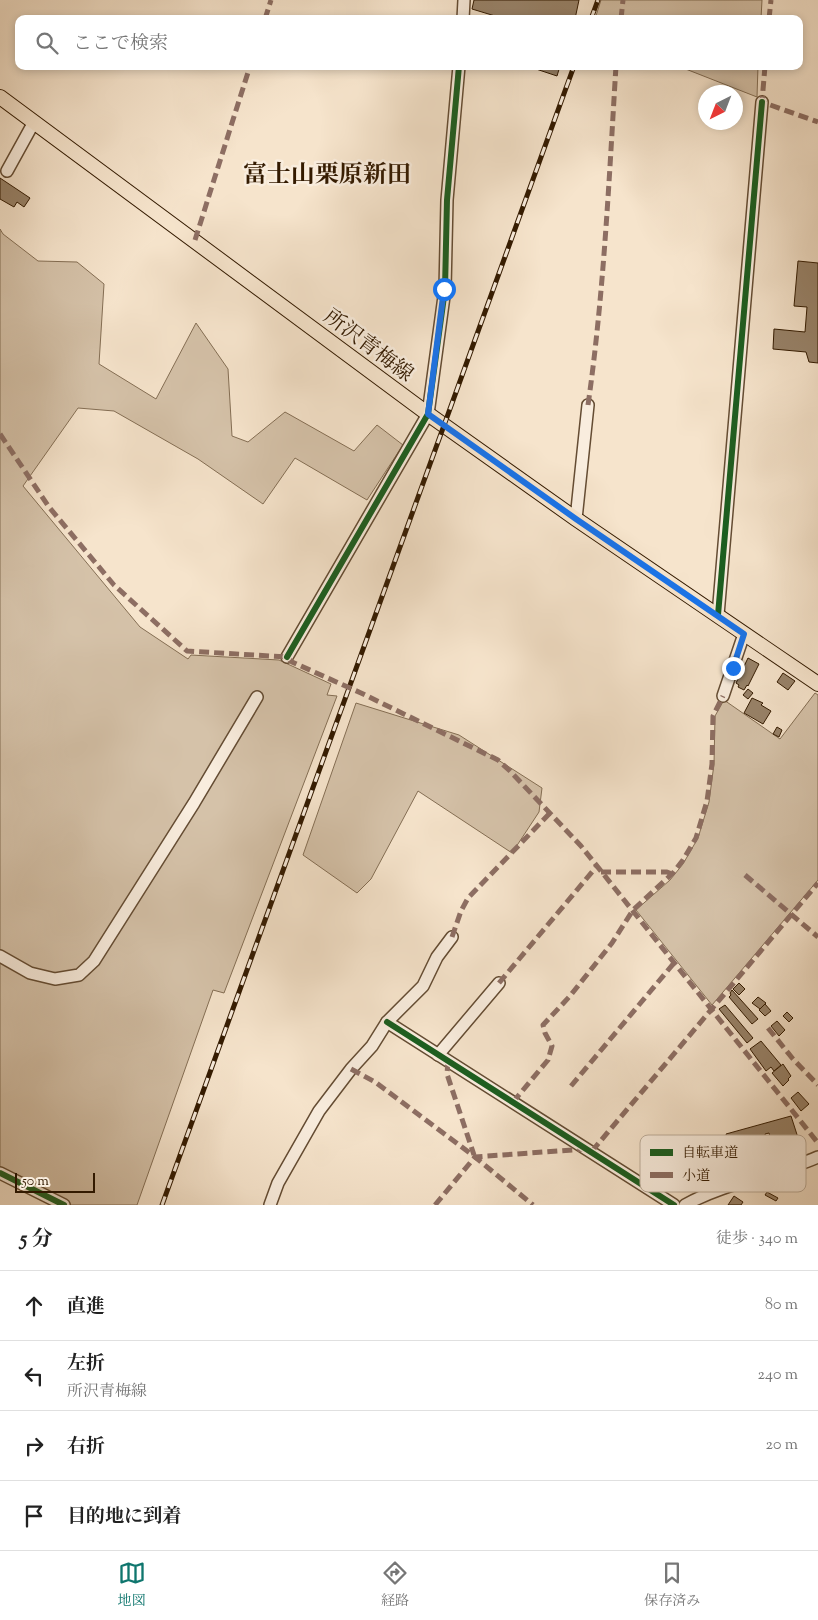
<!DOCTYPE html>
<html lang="ja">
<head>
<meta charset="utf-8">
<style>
  body { margin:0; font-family:"Sorts Mill Goudy","Noto Serif JP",serif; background:#f6f6f6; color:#222 }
  .compass { position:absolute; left:698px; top:85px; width:45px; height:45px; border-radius:50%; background:#fff; box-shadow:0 2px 8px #0003; rotate:222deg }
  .scale { position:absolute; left:15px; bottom:12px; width:80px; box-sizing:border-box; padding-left:5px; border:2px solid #331a00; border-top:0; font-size:14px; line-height:18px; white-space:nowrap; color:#331a00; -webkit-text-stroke:4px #f9edde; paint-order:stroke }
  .stop { position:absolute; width:15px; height:15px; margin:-11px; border:4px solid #1a73e8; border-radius:50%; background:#fff }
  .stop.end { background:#1a73e8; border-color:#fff; box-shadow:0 1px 5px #0008 }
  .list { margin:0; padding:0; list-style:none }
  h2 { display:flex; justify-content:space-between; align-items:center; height:65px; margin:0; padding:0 20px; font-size:21px }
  h2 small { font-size:16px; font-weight:400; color:#767676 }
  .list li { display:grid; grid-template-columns:32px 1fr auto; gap:15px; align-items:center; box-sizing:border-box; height:70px; padding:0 20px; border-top:1px solid #e0e0e0 }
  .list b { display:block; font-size:19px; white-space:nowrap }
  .list p { margin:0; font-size:16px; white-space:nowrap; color:#767676 }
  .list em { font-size:16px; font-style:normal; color:#767676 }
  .icon { flex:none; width:28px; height:28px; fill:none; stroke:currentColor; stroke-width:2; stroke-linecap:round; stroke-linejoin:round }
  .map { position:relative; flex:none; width:818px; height:1205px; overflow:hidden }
  .search { position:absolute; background:#fff; box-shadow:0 2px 8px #0003; left:15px; right:15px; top:15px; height:55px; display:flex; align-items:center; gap:12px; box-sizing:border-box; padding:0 18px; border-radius:10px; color:#767676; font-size:19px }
  .sheet { height:345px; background:#fff }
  nav { display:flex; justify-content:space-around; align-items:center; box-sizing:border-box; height:70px; border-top:1px solid #e0e0e0; background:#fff; font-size:14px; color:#767676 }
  nav a { display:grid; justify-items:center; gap:2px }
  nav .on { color:#0f766e }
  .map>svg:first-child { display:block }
  .green { fill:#d5c2a9; stroke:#846e54 }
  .building { fill:#98836a; stroke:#331a00 }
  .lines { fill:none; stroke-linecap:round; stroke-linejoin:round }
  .minor-casing { stroke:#644c33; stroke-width:14 }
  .major-casing { stroke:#331a00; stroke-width:16 }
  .minor { stroke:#f9edde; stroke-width:11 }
  .major { stroke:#f6e4cc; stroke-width:14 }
  .rail-casing { stroke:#331a00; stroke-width:5 }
  .rail { stroke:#f9edde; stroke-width:3; stroke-dasharray:9; stroke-linecap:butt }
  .quiet { stroke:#8d6e63; stroke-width:5; stroke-dasharray:10 5; stroke-linecap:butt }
  .cycleway-casing { stroke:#f9edde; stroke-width:9 }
  .cycleway { stroke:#1b5e20; stroke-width:6 }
  .route { stroke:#1a73e8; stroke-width:6 }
  .labels { text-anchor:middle; stroke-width:5; stroke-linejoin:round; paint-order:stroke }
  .street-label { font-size:21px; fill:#331a00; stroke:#f9edde }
  .quarter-label { font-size:24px; font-weight:bold; fill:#331a00; stroke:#f9edde }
  .key { fill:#f9edde; stroke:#beae9b; stroke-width:1 }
  .key-label { font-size:14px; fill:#331a00 }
</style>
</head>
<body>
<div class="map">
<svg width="818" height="1205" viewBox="0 0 818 1205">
  <rect width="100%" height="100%" fill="#f6e4cc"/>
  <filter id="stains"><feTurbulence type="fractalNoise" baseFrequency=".004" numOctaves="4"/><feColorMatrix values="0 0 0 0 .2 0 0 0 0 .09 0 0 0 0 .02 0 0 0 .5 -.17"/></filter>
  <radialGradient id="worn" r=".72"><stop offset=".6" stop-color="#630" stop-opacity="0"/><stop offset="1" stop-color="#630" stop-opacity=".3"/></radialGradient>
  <g class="green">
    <path d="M 601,0 L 762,0 L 761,19 L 595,19 Z"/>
    <path d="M 678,66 L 758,66 L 757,97 Z"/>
    <path d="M 0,229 L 3,234 L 38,261 L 77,262 L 104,284 L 99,364 L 156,399 L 196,323 L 228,369 L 232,436 L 248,442 L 285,412 L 354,451 L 377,425 L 403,445 L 367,500 L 295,458 L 263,504 L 198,459 L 114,411 L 78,408 L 23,486 L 140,627 L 188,659 L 191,655 L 279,660 L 331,684 L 327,695 L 337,696 L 224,993 L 213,990 L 137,1205 L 70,1205 L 0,1168 Z"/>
    <path d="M 815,693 L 818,695 L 818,880 L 712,1005 L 636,910 L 670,880 L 683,864 L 698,838 L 709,802 L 714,764 L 715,716 L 724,700 L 780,739 Z"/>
    <path d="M 356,703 L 459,735 L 542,788 L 539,812 L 512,853 L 418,791 L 371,879 L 357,893 L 303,855 Z"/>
  </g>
  <g class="building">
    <path d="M 474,0 L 579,0 L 575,19 L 505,19 L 472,9 Z"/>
    <path d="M 527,66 L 560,66 L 557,76 Z"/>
    <path d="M 0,178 L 30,198 L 24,207 L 17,202 L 14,207 L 0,199 Z"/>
    <path d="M 798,261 L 818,263 L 818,363 L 809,362 L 806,352 L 773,349 L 774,329 L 805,332 L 807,307 L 794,306 Z"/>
    <path d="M 748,658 L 759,664 L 748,686 L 747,685 L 744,690 L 738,687 L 739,685 L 736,683 Z"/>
    <path d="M 783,673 L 795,681 L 788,690 L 777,682 Z"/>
    <path d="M 748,689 L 753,693 L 748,699 L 743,695 Z"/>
    <path d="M 752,698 L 763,703 L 761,705 L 771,711 L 763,724 L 744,713 Z"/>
    <path d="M 777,727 L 782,730 L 779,737 L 773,734 Z"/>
    <path d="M 739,983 L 745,989 L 739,995 L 733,989 Z"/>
    <path d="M 732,990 L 758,1019 L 752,1024 L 729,997 L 731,995 L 730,993 Z"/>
    <path d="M 758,997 L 766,1003 L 760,1009 L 752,1003 Z"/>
    <path d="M 765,1004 L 771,1011 L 765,1016 L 759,1010 Z"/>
    <path d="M 725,1005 L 753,1038 L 747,1043 L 719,1009 Z"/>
    <path d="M 787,1012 L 793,1018 L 789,1022 L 783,1016 Z"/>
    <path d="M 777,1021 L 785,1030 L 779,1036 L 771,1026 Z"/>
    <path d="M 761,1041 L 781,1065 L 774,1071 L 771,1067 L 766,1071 L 750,1049 Z"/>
    <path d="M 783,1064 L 791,1076 L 788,1079 L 789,1080 L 783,1086 L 772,1073 Z"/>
    <path d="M 798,1092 L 809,1104 L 801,1111 L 791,1098 Z"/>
    <path d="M 791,1116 L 801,1147 L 796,1149 L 797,1152 L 780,1157 L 777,1147 L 773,1148 L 769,1133 L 765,1134 L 766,1140 L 755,1143 L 754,1141 L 748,1143 L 753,1168 L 736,1173 L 729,1150 L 736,1147 L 734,1143 L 729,1144 L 726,1134 Z"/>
    <path d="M 767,1192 L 778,1198 L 776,1201 L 765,1195 Z"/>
    <path d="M 734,1196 L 743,1202 L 741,1205 L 728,1205 Z"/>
  </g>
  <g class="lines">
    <g class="minor-casing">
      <g id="minor">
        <path d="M 463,19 L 464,0"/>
        <path d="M 7,171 L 34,122"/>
        <path d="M 576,519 L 588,405"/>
        <path d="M 718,615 L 762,102"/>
        <path d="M 287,657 L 428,414 L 445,289 L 447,200 L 459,66"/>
        <path d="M 723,696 L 744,634"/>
        <path d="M 0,956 L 30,973 L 55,979 L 79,975 L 94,961 L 194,803 L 257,697"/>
        <path d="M 387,1022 L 674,1205"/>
        <path d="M 438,1055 L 499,983"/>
        <path d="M 0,1173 L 64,1205"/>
        <path d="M 270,1205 L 278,1183 L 319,1111 L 351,1069 L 372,1046 L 387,1022 L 423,986 L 437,957 L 452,937"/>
        <path d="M 685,1205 C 726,1182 775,1176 818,1157"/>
      </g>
    </g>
    <g class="major-casing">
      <path id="major" d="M 0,97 L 428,414 L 576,519 L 818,684"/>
    </g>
    <use href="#minor" class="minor"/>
    <use href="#major" class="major"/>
    <g class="rail-casing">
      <g id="rail">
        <path d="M 591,19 L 598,0"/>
        <path d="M 162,1205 L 574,66"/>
      </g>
    </g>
    <use href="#rail" class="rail"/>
    <g class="quiet">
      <path d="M 265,19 L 271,0"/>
      <path d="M 621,19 L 623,0"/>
      <path d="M 769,19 L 771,0"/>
      <path d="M 765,66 L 762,102 L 818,122"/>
      <path d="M 195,240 L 250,66"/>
      <path d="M 588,405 C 604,293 609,179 616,66"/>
      <path d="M 0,434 L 49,507 L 114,585 L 187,651 L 287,657 L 292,662 L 361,693 L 498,760 L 510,771 L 581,846 L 818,1143"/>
      <path d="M 601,872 L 667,872 L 672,874"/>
      <path d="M 745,875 L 818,937"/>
      <path d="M 452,937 L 461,911 L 468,898 L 550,813"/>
      <path d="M 499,983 L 597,866"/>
      <path d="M 768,1028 L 793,1059 L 818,1085"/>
      <path d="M 448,1061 L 447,1074 L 474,1155"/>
      <path d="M 351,1069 L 375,1082 L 475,1157 L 533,1205"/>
      <path d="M 571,1086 L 674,963"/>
      <path d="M 513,1102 L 548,1060 L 552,1046 L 545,1033 L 543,1025 L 570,996 L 612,943 L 633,910 L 673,873 L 683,860 L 696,838 L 707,801 L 712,764 L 713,716 L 723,696"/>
      <path d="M 592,1151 L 818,883"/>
      <path d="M 435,1205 L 475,1157 L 585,1149"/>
    </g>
    <g class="cycleway-casing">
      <g id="cycleway">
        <path d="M 718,615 L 762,102"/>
        <path d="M 287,657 L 428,414 L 445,289 L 447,200 L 459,66"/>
        <path d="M 387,1022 L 674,1205"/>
        <path d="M 0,1173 L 64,1205"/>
      </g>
    </g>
    <use href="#cycleway" class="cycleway"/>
  </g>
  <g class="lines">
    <path class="route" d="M 444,289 L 428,414 L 576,519 L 744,634 L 733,668"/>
  </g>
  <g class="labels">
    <g class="street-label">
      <text transform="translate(369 345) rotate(37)" y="7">所沢青梅線</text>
    </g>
    <g class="quarter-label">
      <text x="327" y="182">富士山栗原新田</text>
    </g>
  </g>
  <rect x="640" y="1135" width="166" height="57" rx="8" class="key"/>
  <rect x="650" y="1149" width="23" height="7" fill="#1b5e20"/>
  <rect x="650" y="1172" width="23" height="6" fill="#8d6e63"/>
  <g class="key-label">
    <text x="682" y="1157">自転車道</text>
    <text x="682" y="1180">小道</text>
  </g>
  <rect width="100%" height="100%" filter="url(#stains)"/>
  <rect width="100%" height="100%" fill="url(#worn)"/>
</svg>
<svg class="compass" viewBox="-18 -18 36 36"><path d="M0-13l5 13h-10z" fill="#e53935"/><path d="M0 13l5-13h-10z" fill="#767676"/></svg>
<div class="scale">50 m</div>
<div class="stop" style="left:444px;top:289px"></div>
<div class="stop end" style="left:733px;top:668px"></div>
<div class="search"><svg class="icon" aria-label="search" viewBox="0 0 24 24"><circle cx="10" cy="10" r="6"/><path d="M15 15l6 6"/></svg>ここで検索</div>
</div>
<section class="sheet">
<h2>5 分<small>徒歩 · 340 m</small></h2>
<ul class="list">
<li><svg class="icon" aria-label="ahead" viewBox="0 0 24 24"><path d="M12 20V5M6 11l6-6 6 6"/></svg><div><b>直進</b></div><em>80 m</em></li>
<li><svg class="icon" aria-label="left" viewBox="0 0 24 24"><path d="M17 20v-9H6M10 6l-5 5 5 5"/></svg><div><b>左折</b><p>所沢青梅線</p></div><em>240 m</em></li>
<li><svg class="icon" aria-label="right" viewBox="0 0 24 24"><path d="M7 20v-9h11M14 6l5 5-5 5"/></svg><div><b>右折</b></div><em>20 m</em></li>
<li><svg class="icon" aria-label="arrive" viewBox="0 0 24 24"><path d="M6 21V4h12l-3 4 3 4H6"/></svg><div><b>目的地に到着</b></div></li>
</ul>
</section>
<nav>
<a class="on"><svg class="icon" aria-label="map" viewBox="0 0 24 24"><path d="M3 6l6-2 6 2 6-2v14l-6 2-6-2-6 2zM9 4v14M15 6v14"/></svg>地図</a>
<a><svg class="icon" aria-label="directions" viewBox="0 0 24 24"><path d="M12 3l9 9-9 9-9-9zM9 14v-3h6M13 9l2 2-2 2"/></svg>経路</a>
<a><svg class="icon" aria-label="saved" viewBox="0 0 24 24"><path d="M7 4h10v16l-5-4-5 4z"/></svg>保存済み</a>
</nav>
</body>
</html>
